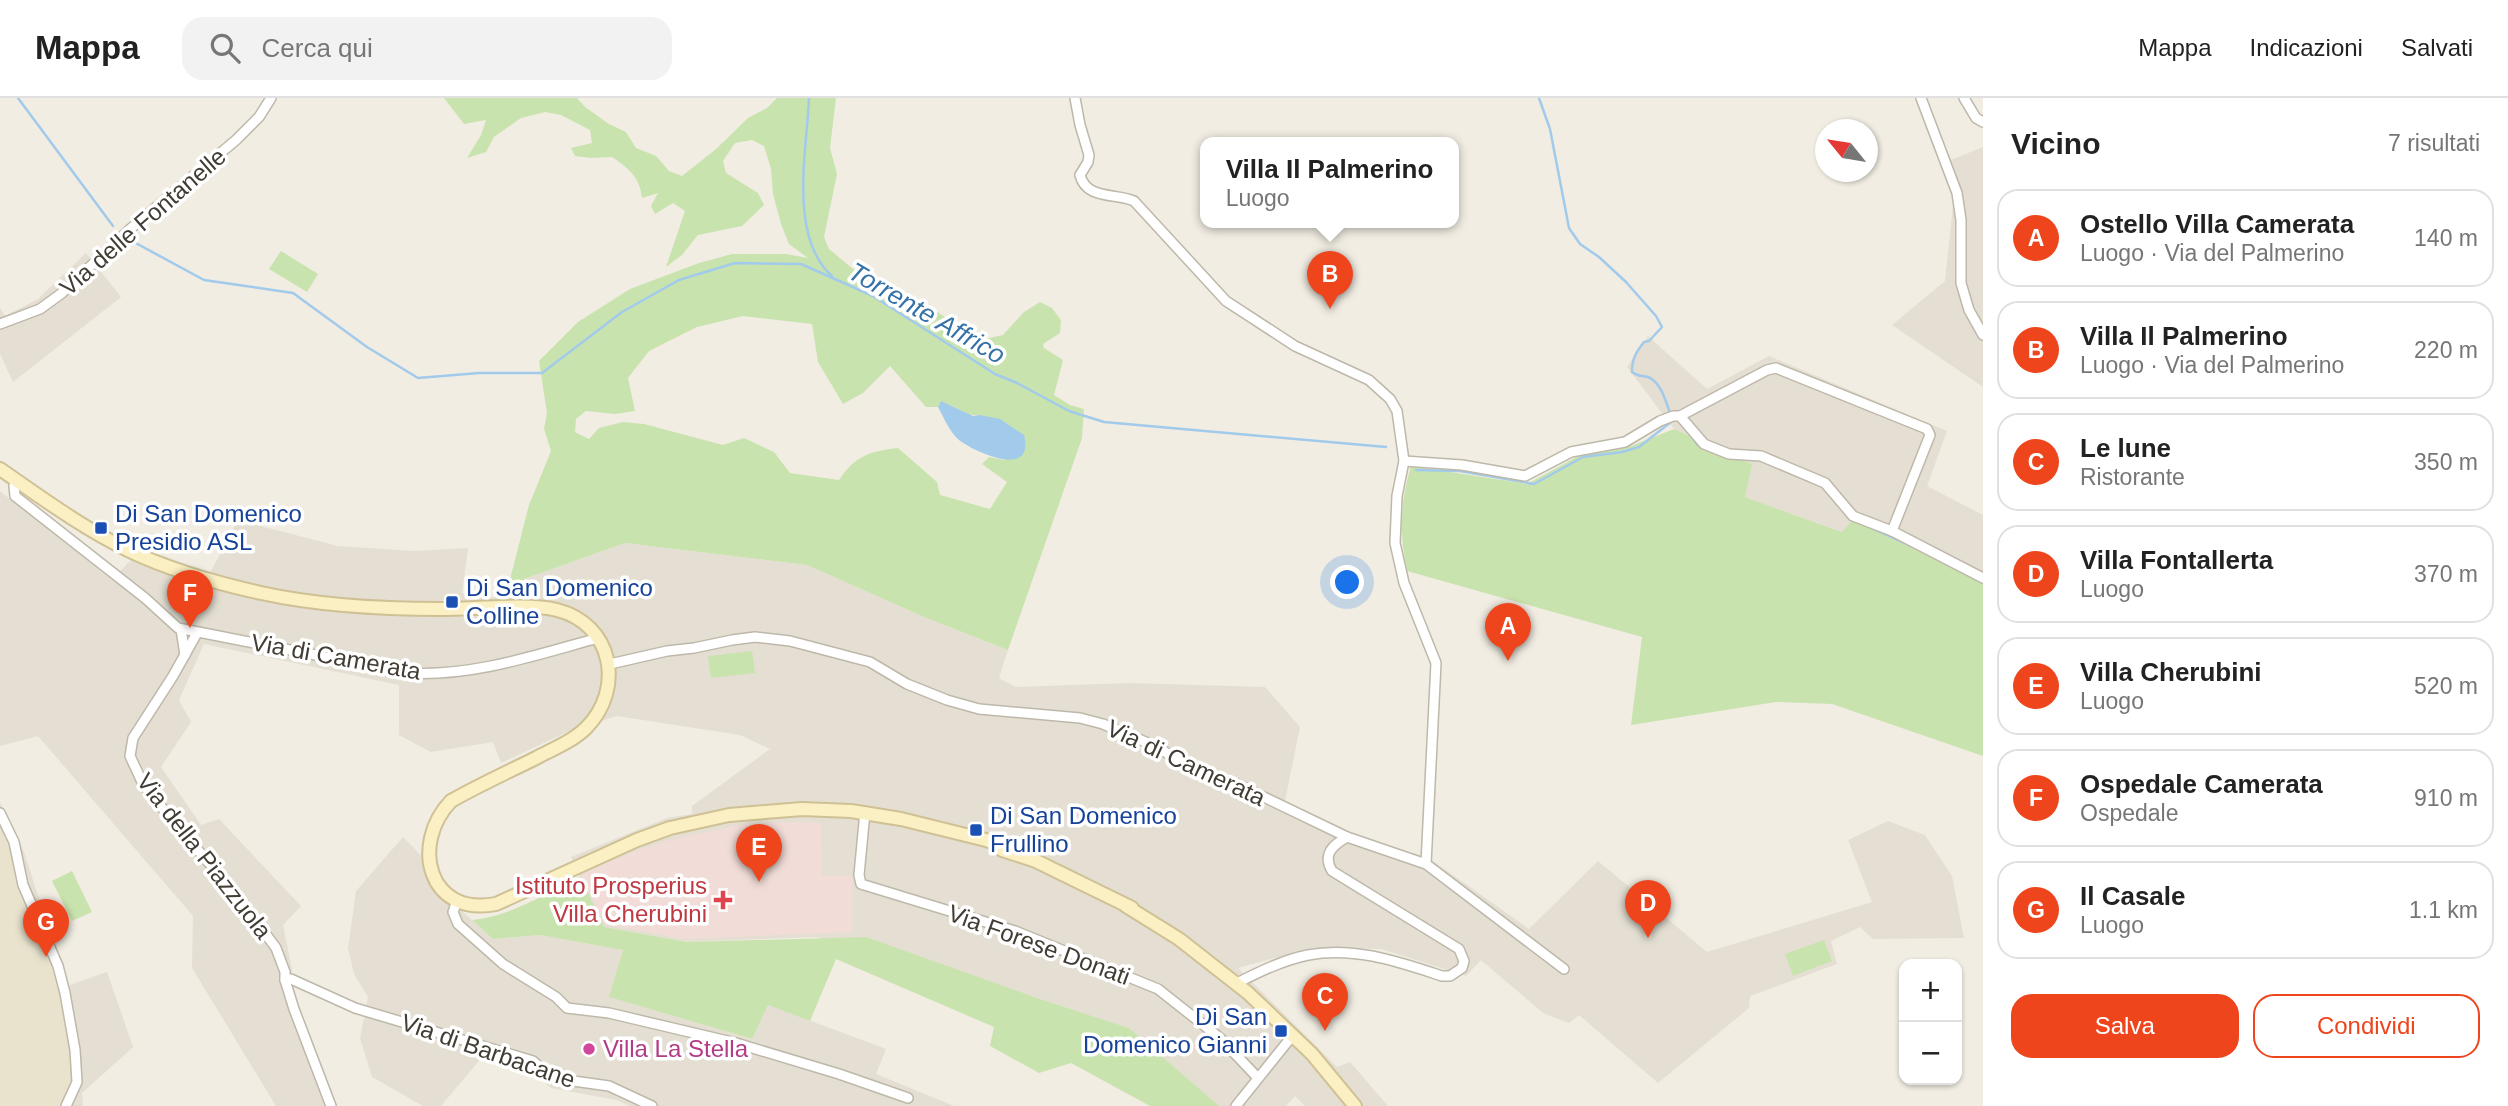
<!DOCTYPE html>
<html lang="it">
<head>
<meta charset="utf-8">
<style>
  body { margin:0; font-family:Arial,sans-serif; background:#f2f2f2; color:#222 }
  .controls { position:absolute; right:21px; bottom:21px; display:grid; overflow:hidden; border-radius:14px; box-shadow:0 2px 5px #0004 }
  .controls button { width:63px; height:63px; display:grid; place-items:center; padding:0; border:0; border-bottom:2px solid #e0e0e0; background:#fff; color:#222; font:35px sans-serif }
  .compass { position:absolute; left:1815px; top:21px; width:63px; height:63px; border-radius:50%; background:#fff; box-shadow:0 2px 5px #0004; rotate:300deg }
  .you { position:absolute; left:1348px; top:485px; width:24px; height:24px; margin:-18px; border:5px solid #fff; border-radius:50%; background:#1a73e8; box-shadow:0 0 0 10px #1a73e833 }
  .badge { display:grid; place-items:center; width:46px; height:46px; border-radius:50%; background:#ee451d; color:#fff; font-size:23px; font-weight:700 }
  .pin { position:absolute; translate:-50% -58px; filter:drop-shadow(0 2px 4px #0008) }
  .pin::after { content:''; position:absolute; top:37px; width:24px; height:21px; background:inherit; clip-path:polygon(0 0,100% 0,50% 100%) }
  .popup { position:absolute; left:1200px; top:39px; width:259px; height:91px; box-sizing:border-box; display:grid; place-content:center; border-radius:14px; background:#fff; filter:drop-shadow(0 2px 5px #0005); font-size:23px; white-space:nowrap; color:#767676 }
  .popup b { font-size:26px; color:#222 }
  .popup::after { content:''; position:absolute; left:50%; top:100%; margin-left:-14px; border:14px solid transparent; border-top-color:#fff }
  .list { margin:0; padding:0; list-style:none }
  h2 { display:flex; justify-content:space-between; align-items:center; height:91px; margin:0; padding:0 28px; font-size:30px }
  h2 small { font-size:23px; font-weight:400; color:#767676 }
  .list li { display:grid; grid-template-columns:46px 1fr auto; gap:21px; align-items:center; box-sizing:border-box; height:98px; margin:0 14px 14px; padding:0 14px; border:2px solid #e0e0e0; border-radius:21px }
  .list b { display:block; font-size:26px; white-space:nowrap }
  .list p { margin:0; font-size:23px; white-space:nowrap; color:#767676 }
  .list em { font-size:23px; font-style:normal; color:#767676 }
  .actions { display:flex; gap:14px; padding:21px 28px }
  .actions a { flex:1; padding:16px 0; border:2px solid #ee451d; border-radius:21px; text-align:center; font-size:24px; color:#ee451d }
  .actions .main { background:#ee451d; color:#fff }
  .icon { flex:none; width:38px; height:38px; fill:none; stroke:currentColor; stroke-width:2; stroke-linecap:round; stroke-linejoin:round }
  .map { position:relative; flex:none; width:1983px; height:1008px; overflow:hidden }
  header { display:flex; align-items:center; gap:42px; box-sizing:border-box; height:98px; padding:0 35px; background:#fff; border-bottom:2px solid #e0e0e0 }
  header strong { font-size:33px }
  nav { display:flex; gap:38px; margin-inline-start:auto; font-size:24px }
  .search { width:490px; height:63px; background:#f2f2f2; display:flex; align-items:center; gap:18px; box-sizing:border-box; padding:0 24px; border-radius:21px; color:#767676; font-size:26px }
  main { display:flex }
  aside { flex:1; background:#fff }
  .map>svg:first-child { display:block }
  .residential { fill:#e4dfd2 }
  .education { fill:#e9e3ce }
  .medical { fill:#f1dcd7 }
  .green { fill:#c9e3ae; fill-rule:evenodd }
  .water { fill:#a2caeb }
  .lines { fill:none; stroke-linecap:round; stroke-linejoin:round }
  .stream { stroke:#a2caeb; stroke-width:2.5 }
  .street-casing { stroke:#beb8aa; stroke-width:12 }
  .secondary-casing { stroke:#cfc195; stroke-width:16 }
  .street { stroke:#fff; stroke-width:9 }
  .secondary { stroke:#fbf0c3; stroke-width:12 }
  .transit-dot { fill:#1a4fb4; stroke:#fff; stroke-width:2.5 }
  .health-dot { fill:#e0444e; stroke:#fff; stroke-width:2.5 }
  .hotel-dot { fill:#d1479c; stroke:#fff; stroke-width:2.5 }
  .labels { text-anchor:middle; stroke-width:7; stroke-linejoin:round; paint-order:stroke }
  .street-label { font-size:24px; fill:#423d34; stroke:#fff }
  .transit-label { font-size:24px; fill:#164399; stroke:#fff; text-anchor:start }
  .health-label { font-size:24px; fill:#be3a42; stroke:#fff; text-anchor:end }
  .hotel-label { font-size:24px; fill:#b23c85; stroke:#fff; text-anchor:start }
  .water-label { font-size:26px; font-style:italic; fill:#3472a7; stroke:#fff }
</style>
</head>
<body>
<header>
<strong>Mappa</strong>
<div class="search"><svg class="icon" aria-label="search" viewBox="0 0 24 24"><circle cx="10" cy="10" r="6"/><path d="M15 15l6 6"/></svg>Cerca qui</div>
<nav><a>Mappa</a><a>Indicazioni</a><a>Salvati</a></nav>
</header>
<main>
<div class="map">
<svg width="1983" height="1008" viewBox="0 0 1983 1008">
  <rect width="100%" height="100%" fill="#f1ede3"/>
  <g class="residential">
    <path d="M 1983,49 L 1983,289 L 1892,227 L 1945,183 L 1953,107 L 1951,62 Z"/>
    <path d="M 86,155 L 121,199 L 13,284 L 0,256 L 0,210 L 5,218 L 38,201 Z"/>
    <path d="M 1648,238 L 1707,291 L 1769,258 L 1947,333 L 1927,388 L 1983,417 L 1983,484 L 1744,399 L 1752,366 L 1674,331 L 1627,269 Z"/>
    <path d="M 0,393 L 112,482 L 142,450 L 210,475 L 238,422 L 338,448 L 414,453 L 468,450 L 462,495 L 505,501 L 524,481 L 625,445 L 807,467 L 924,519 L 1008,552 L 999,580 L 1016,589 L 1129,585 L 1265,589 L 1300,629 L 1285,703 L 1335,732 L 1429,760 L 1529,831 L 1598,763 L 1707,854 L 1872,804 L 1848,742 L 1888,723 L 1925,737 L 1952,778 L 1964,840 L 1873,841 L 1860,829 L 1831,843 L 1837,866 L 1750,898 L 1749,910 L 1658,985 L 1579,917 L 1569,925 L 1543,915 L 1481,862 L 1466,878 L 1381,851 L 1312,850 L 1238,870 L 1337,969 L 1350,964 L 1388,1008 L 1305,1008 L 1295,998 L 1286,1008 L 1216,1008 L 1129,930 L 1034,899 L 817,839 L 687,844 L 603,829 L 571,759 L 667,720 L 692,716 L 692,708 L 770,651 L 740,637 L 617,618 L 569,633 L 501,665 L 493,644 L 431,654 L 399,637 L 399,587 L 204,546 L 179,602 L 191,624 L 161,669 L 201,727 L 219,721 L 301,808 L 283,827 L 292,871 L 291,894 L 337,1008 L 276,1008 L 192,870 L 193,818 L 38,638 L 0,648 Z"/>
    <path d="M 0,704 L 24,754 L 67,888 L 107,874 L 133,949 L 82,995 L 83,1008 L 0,1008 Z"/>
    <path d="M 403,739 L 447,784 L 464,815 L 493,841 L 540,837 L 623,852 L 610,899 L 751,941 L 768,907 L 886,951 L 876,976 L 954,1008 L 630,1008 L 616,1002 L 551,990 L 525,969 L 483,958 L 441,1008 L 423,1008 L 372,979 L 360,940 L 368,899 L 354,876 L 348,850 L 356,793 Z"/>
  </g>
  <path class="education" d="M 4,728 L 18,787 L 36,832 L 56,870 L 60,888 L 70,964 L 70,986 L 60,1008 L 0,1008 L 0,731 Z"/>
  <path class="medical" d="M 783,724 L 821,725 L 822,778 L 852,778 L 852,834 L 683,841 L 605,826 L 581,776 L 638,752 L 670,742 L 739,727 Z"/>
  <g class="green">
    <path d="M 444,0 L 577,0 L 585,9 L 609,26 L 626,34 L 636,50 L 656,58 L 669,73 L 682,78 L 716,51 L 748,20 L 767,10 L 777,0 L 836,0 L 830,50 L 837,76 L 824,139 L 829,151 L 853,171 L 916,200 L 980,242 L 1003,237 L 1024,214 L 1040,204 L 1052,210 L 1061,222 L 1060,235 L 1043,246 L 1044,250 L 1063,262 L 1054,297 L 1070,307 L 1084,311 L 1082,340 L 1008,552 L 924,519 L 807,467 L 625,445 L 524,481 L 505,501 L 529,407 L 551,353 L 544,331 L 547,315 L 539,263 L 578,224 L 630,191 L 699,165 L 732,156 L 786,156 L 808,160 L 789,146 L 781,126 L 773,96 L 771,71 L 764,48 L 752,42 L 735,45 L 723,63 L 726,75 L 758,95 L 764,107 L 742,128 L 698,137 L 682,157 L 666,169 L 685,113 L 673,105 L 655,116 L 651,108 L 658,95 L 642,100 C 640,79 628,70 612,59 L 591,60 L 575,58 L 571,50 L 592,45 L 590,32 L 561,17 L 545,14 L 521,20 L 494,39 L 486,54 L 467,60 L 481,37 L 486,22 L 464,26 ZM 743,218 L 812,226 L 818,264 L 843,306 L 863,295 L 890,268 L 926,309 L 938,309 L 939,306 C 953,303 965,320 980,317 L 1005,362 L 989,359 L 982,366 L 1007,384 L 990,411 L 940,397 L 937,384 L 898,350 C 870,353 855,358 839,382 L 790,375 L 774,354 L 744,340 L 723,347 L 644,326 L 623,324 L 599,330 L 589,341 L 575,334 L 576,321 L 586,313 L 615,316 L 635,313 L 628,280 L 649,253 L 697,229 Z"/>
    <path d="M 281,153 L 318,176 L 307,194 L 269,171 Z"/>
    <path d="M 1674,331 L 1752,366 L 1745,399 L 1842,434 L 1853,422 L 1983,484 L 1983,658 L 1832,606 L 1776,604 L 1631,627 L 1642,539 L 1407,473 C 1399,435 1400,405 1411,368 L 1527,386 L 1582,356 L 1631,348 Z"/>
    <path d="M 752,553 L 755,575 L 711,580 L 708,558 Z"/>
    <path d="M 72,773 L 92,814 L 72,823 L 52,783 Z"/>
    <path d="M 580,778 L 604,829 L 687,844 L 866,839 L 1034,899 L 1129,930 L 1219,1008 L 1150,1008 L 1071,965 L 1039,975 L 990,948 L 994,929 L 836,861 L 810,923 L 768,907 L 752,941 L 609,899 L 623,852 L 540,837 L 493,841 L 472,822 C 511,818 545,796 580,778 Z"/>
    <path d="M 1824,842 L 1832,863 L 1793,878 L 1785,856 Z"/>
  </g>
  <path class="water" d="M 941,303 L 973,318 L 980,317 L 1000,321 L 1024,337 C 1035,381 976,355 959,342 C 949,333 944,320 938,309 Z"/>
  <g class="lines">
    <g class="stream">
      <path d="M 18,0 L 113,128"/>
      <path d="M 809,0 C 807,52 788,139 832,178"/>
      <path d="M 1539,0 L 1550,31 L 1569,130 L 1580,146 L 1599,159 L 1626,184 L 1656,218 L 1662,229 L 1649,243 L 1644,244 C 1636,254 1632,261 1632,274 C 1638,279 1641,277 1648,279 C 1661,284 1666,304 1670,315"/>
      <path d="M 132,143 L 204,182 L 293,195 L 367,249 L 418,280 L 479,275 L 542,275 L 622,214 L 679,182 L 735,165 L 801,166 L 873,198 L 995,276 L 1017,285 L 1069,313 L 1104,324 L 1386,349"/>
      <path d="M 1691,337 L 1697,346 L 1718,356"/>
      <path d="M 1416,372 L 1460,373 L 1534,386 L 1583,359 L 1622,354 L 1639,349 L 1671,324"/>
      <path d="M 1874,431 L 1916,450"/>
    </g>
    <g class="street-casing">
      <g id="street">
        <path d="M 1075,0 L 1080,27 L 1089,57 L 1088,64 L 1080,77 C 1086,102 1117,95 1134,103 L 1226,203 L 1295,248 L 1369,282 L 1390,301 L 1397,313 L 1404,363 L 1397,398 L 1395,445 L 1404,485 L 1436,565 L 1426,766"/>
        <path d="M 1921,0 L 1957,95 L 1961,122 L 1961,185 L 1969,212 L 1983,237"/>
        <path d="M 1964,0 L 1976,20 L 1983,24"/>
        <path d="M 0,226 L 40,211 L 62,195 L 129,132 L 236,42 L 259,19 L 271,0"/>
        <path d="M 1680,318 L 1767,272 L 1776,270 L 1927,331 L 1930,337 L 1892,433"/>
        <path d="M 1404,363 L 1462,367 L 1525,378 L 1571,354 L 1625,344 L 1660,323 L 1673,318 L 1680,318 L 1704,346 L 1729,356 L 1761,358 L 1825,385 L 1853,418 L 1892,433 L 1983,480"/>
        <path d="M 17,382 L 14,388 L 15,398 L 145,500 L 178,530 L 407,575 C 472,579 536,557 598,540"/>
        <path d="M 181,531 L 185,557"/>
        <path d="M 197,535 L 173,578 L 133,640 L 130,658 L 143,686 L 180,732 L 234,793 L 276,850 L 285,874 L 285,882 L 294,911 L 331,1008"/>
        <path d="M 610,566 L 667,553 L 694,550 L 732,542 L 755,539 L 790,543 L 870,564 L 907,586 L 947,602 L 979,611 L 1080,620 L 1103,626 L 1155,648 L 1194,671 L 1239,687 L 1347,739 L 1426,766 L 1564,871"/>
        <path d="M 865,714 L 859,777 L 861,786 L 1015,833 L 1158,891 L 1220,940 L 1258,980"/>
        <path d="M 0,715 L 14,744 L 23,787 L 58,868 L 65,895 L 75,952 L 77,984 L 66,1008"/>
        <path d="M 457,803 L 453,814 L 458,826 L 503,866 L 556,899 L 567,910 L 609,915 L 736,945 L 839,976 L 908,1000"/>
        <path d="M 285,882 L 291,881 L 355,910 L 533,963 L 552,980 L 609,988 L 652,1008"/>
        <path d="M 1237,885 C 1259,874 1283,862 1308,857 C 1354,848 1399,864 1442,878 L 1450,878 L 1462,870 L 1464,863 L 1459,851 L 1332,773 C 1322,756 1333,747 1347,739"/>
        <path d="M 1236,1008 L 1293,937"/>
      </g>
    </g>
    <g class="secondary-casing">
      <g id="secondary">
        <path d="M 0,371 C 42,400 84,431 130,453 C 172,473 216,485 261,495 C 320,508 381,511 441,511 C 474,511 527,505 557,512 C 613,526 625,591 586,630 C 573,643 553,651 536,660 C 508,674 479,687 451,703 C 410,746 428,819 496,806 L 637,742 L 670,730 L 729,717 L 802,711 L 851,713 L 901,721 L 986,742 L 1004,748 L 1008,752"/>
        <path d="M 1002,752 L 1036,763 L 1132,810"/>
        <path d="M 1126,808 L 1179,841 L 1248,895 L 1312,956 L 1355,1008"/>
      </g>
    </g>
    <use href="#street" class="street"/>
    <use href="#secondary" class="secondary"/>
  </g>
  <g class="transit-dot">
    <rect x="94" y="423" width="14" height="14" rx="3.5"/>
    <rect x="445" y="497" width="14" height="14" rx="3.5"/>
    <rect x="969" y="725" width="14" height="14" rx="3.5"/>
    <rect x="1274" y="926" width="14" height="14" rx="3.5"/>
  </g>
  <path class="health-dot" d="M719.5 791.5h7v7h7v7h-7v7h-7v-7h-7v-7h7z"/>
  <circle class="hotel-dot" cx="589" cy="951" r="7"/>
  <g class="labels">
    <g class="street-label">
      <text transform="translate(143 124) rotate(-41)" y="8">Via delle Fontanelle</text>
      <text transform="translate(336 559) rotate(10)" y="8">Via di Camerata</text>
      <text transform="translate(1186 665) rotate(25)" y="8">Via di Camerata</text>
      <text transform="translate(204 758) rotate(52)" y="8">Via della Piazzuola</text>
      <text transform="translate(1039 847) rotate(20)" y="8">Via Forese Donati</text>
      <text transform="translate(488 953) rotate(19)" y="8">Via di Barbacane</text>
    </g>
    <g class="transit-label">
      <text x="115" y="424">Di San Domenico<tspan x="115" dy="28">Presidio ASL</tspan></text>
      <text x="466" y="498">Di San Domenico<tspan x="466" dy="28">Colline</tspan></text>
      <text x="990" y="726">Di San Domenico<tspan x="990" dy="28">Frullino</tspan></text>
      <text x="1267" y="927" text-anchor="end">Di San<tspan x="1267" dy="28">Domenico Gianni</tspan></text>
    </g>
    <g class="health-label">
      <text x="707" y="796">Istituto Prosperius<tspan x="707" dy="28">Villa Cherubini</tspan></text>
    </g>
    <g class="hotel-label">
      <text x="603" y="959">Villa La Stella</text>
    </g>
    <g class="water-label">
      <text transform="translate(927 215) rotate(30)" y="9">Torrente Affrico</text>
    </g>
  </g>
</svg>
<div class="controls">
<button>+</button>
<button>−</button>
</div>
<svg class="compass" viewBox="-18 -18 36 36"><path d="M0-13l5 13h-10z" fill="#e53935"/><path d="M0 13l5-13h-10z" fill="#767676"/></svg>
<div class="you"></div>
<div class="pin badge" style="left:1508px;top:563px">A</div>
<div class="pin badge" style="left:1330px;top:211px">B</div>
<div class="popup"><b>Villa Il Palmerino</b>Luogo</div>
<div class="pin badge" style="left:1325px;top:933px">C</div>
<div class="pin badge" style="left:1648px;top:840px">D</div>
<div class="pin badge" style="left:759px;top:784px">E</div>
<div class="pin badge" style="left:190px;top:530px">F</div>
<div class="pin badge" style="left:46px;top:859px">G</div>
</div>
<aside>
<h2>Vicino<small>7 risultati</small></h2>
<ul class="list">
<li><span class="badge">A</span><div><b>Ostello Villa Camerata</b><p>Luogo · Via del Palmerino</p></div><em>140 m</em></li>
<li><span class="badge">B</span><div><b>Villa Il Palmerino</b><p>Luogo · Via del Palmerino</p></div><em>220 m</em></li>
<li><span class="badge">C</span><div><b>Le lune</b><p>Ristorante</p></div><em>350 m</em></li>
<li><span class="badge">D</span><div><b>Villa Fontallerta</b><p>Luogo</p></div><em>370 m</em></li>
<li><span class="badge">E</span><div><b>Villa Cherubini</b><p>Luogo</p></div><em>520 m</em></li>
<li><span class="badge">F</span><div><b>Ospedale Camerata</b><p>Ospedale</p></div><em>910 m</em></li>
<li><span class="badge">G</span><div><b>Il Casale</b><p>Luogo</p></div><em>1.1 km</em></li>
</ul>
<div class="actions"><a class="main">Salva</a><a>Condividi</a></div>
</aside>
</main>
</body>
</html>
